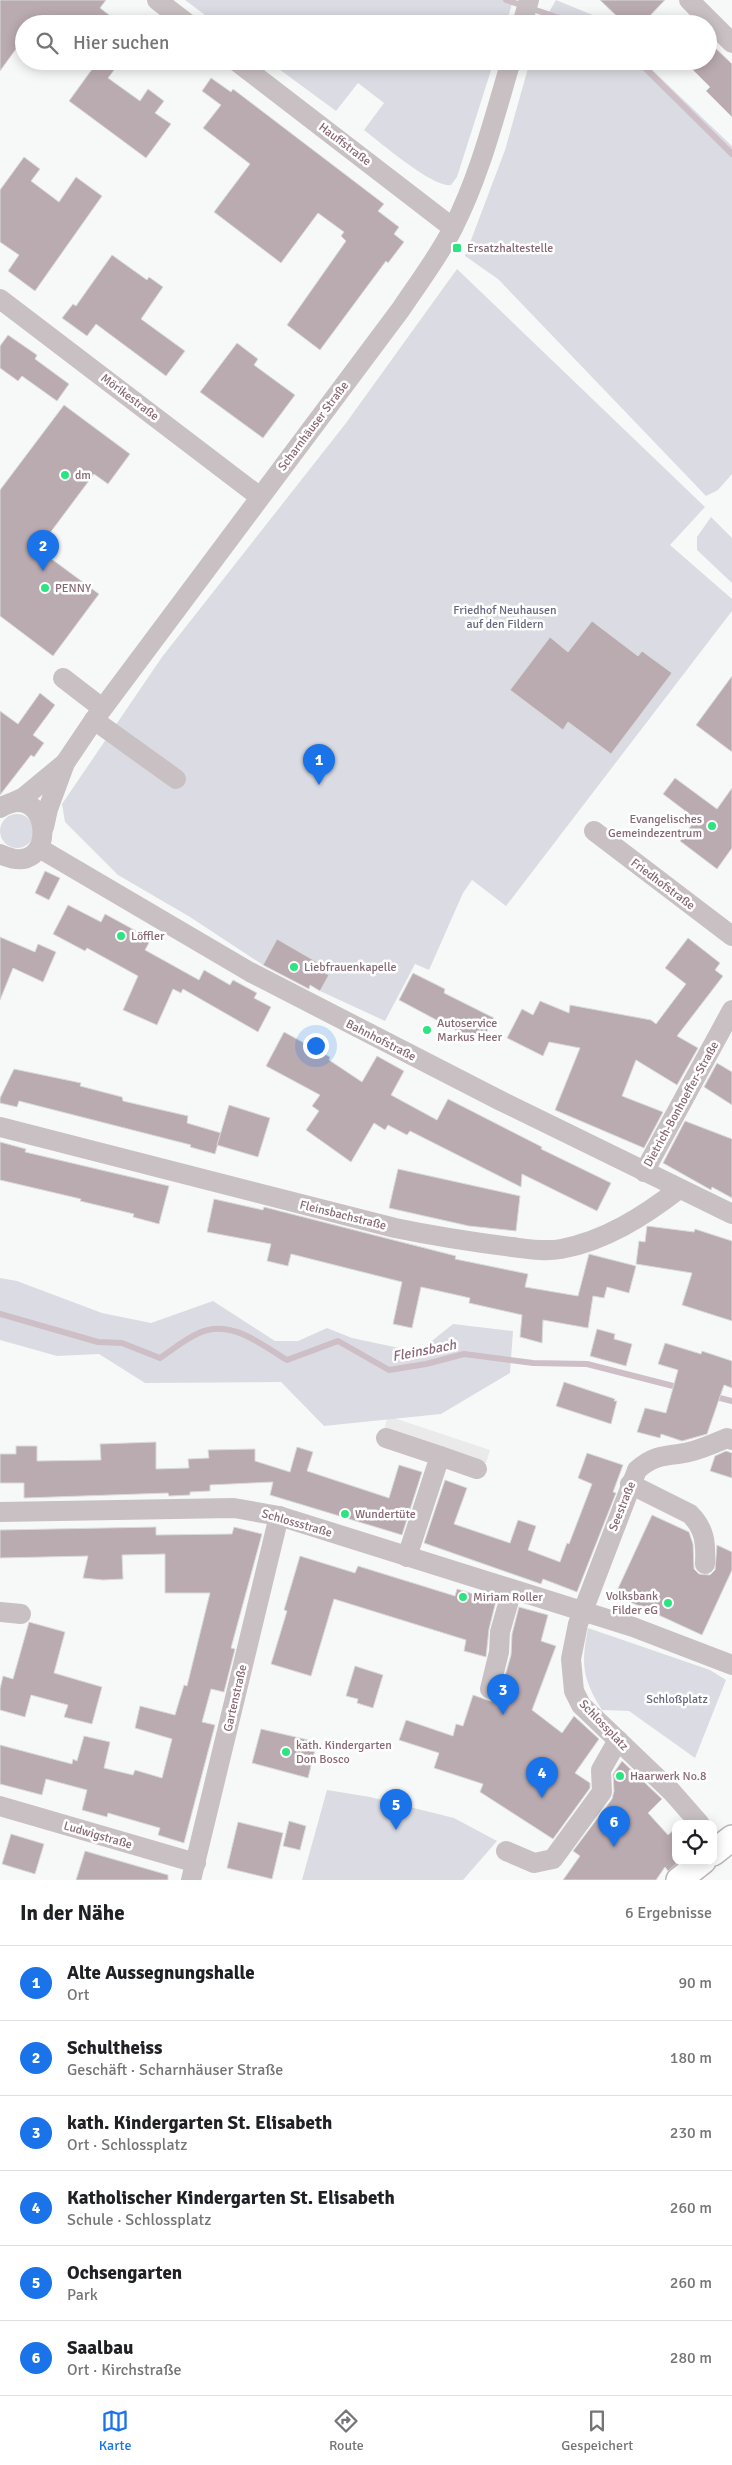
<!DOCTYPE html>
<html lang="de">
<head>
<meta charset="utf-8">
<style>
  body { margin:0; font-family:Signika,sans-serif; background:#f6f6f6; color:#202124 }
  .controls { position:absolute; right:15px; bottom:15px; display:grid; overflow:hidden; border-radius:10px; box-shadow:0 2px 12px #0003 }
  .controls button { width:45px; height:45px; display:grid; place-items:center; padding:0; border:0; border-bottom:1px solid #e0e0e0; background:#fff; color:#202124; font:25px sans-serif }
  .you { position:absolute; left:315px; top:1045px; width:18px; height:18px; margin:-12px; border:4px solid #fff; border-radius:50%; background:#1a73e8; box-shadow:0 0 0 8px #1a73e833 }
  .badge { display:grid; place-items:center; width:32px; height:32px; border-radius:50%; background:#1a73e8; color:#fff; font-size:16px; font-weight:700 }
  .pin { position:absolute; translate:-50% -41px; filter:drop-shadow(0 1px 2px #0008) }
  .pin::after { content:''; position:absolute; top:26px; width:18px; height:15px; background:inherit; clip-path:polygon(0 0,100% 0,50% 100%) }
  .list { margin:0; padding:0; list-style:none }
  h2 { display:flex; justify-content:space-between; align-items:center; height:65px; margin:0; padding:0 20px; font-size:21px }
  h2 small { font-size:16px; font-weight:400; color:#757577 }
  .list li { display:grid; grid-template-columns:32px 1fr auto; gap:15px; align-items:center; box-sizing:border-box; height:75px; padding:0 20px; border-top:1px solid #e0e0e0 }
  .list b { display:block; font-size:19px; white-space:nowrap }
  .list p { margin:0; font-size:16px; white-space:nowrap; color:#757577 }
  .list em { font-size:16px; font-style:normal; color:#757577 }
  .icon { flex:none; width:28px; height:28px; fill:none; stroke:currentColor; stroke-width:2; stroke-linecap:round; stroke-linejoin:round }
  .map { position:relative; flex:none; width:732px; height:1880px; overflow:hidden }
  .search { position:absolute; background:#fff; box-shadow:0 2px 12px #0003; left:15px; right:15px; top:15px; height:55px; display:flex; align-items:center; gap:12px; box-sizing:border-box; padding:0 18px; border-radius:28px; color:#757577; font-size:19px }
  .sheet { height:515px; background:#fff }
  nav { display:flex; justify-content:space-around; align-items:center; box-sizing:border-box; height:70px; border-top:1px solid #e0e0e0; background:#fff; font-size:14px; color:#757577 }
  nav a { display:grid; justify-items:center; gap:2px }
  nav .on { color:#1a73e8 }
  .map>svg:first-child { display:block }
  .built { fill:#eaeaea }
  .green { fill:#dbdce3 }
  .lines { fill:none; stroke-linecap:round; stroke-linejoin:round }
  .stream { stroke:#cebec6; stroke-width:6 }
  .building { fill:#baabb0; stroke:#d9dbdb }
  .major-casing { stroke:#bdb4b7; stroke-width:28 }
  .minor { stroke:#c9c0c3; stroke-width:20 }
  .major { stroke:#fff; stroke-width:25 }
  .poi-dot { fill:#2ce581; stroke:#fff; stroke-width:2 }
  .labels { text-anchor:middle; stroke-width:5; stroke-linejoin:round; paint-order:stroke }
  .street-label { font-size:12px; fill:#886873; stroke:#fff }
  .poi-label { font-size:12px; fill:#886873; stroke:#fff; text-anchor:start }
  .park-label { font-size:12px; fill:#68677f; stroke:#fff }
  .water-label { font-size:14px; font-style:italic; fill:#8b697a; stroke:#fff }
</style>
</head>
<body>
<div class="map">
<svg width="732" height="1880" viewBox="0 0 732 1880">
  <rect width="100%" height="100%" fill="#f7f9f9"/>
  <path class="built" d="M 388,1416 L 490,1450 L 486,1463 L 384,1429 Z"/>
  <g class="green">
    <path d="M 185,0 L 513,0 L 506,24 L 217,24 Z"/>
    <path d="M 556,0 L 595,16 L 603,24 L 542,24 Z"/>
    <path d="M 268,61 L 494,61 L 457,177 L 451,185 C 433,188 381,143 364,130 L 384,103 L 358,83 L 336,111 Z"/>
    <path d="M 530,61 L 643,61 L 732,146 L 732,474 L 718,490 L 706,496 L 498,279 L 465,256 L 505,150 Z"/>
    <path d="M 457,269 L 705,507 L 670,545 L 732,599 L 732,611 L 506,906 L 472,880 L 463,893 L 429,970 L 415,964 L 385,1021 L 320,991 L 329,975 L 319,970 L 322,965 L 277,940 L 263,965 L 190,917 L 118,875 L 65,822 L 62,804 L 162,657 L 346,423 Z"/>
    <path d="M 711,517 L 732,538 L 732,583 L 697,550 L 697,537 Z"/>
    <circle cx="17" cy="831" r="17"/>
    <path d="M 0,1278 L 17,1281 L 102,1313 L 151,1323 L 213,1301 L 275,1341 L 298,1341 L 327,1328 L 352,1338 L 418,1352 L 453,1324 L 513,1331 L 510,1373 L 441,1414 L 324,1426 L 281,1382 L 145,1383 L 99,1354 L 57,1356 L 0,1340 Z"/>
    <path d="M 588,1628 L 710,1670 L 726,1680 L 695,1758 L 629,1711 L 602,1710 C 582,1678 581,1664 588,1628 Z"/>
    <path d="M 327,1790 L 370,1797 L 454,1818 L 497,1841 L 463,1880 L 302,1880 Z"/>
  </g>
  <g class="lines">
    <g class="stream">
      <path d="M 506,0 L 577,24"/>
      <path d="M 638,61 L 732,154"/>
      <path d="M 0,1314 L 98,1342 L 122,1343 L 160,1358 C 172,1350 185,1339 199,1333 C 230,1318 262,1345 287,1360 L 338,1341 L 389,1370 L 426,1364 L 464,1354 L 533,1363 L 587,1364 L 681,1388"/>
      <path d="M 712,1396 L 732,1401"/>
    </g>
  </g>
  <g class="building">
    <path d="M 0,0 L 106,0 L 100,8 L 121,24 L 24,24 L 24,38 L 0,71 Z"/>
    <path d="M 600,0 L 665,0 L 642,24 L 625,24 Z"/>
    <path d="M 708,41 L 732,64 L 732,117 L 706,91 L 710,87 L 684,61 L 708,61 Z"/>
    <path d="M 98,61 L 121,61 L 108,78 L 140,101 L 148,89 L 164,101 L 155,113 L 171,124 L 146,158 L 69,101 Z"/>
    <path d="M 211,78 L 231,92 L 233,89 L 384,204 L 378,211 L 399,227 L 394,234 L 404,242 L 388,263 L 386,261 L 320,350 L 287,325 L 346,241 L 341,236 L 344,232 L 318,213 L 281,263 L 214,212 L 250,164 L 203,128 L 221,105 L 202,91 Z"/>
    <path d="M 24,157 L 40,169 L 31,181 L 59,202 L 76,177 L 102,196 L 35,291 L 8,271 L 19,255 L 0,242 L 0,190 Z"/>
    <path d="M 112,255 L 147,280 L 149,277 L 163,287 L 141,319 L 185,351 L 166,376 L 96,324 L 87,336 L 62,318 L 73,304 L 76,306 Z"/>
    <path d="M 8,335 L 37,355 L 35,359 L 69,384 L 57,401 L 22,376 L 18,381 L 0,368 L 0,346 Z"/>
    <path d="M 237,343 L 258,359 L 254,365 L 295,395 L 263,438 L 200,392 Z"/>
    <path d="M 64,405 L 130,454 L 108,484 L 94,474 L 38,549 L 99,594 L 53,656 L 0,616 L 0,490 Z"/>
    <path d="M 592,621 L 638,656 L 642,651 L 672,673 L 611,754 L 568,722 L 563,730 L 510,690 L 550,637 L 568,652 Z"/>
    <path d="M 732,676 L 732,752 L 696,725 Z"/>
    <path d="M 40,693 L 55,705 L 33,735 L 44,743 L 34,757 L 31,755 L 0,795 L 0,711 L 18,724 Z"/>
    <path d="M 675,778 L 717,809 L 732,788 L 732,848 L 717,869 L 680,841 L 696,819 L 663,794 Z"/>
    <path d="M 45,871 L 60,878 L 49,900 L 35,893 Z"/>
    <path d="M 68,905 L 101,922 L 105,914 L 151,939 L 145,950 L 199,980 L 204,970 L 230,985 L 233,980 L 257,993 L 254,998 L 271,1007 L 258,1032 L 183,989 L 181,993 L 173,989 L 157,1025 L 123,1010 L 138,976 L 87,948 L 85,951 L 53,934 Z"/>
    <path d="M 0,937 L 35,952 L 38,944 L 56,952 L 43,982 L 13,968 L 0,1000 Z"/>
    <path d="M 688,938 L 720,963 L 715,970 L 723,976 L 677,1036 L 698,1048 L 677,1085 L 636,1060 L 622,1096 L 663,1112 L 644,1148 L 555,1110 L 580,1048 L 549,1042 L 543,1056 L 507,1038 L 522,1009 L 533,1015 L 540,1001 L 569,1013 L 570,1005 L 651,1020 L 656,1024 L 686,984 L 665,968 Z"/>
    <path d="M 277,939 L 322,965 L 319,970 L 329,975 L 320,991 L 310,985 L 309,989 L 263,965 Z"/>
    <path d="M 413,973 L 445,989 L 444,993 L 494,1018 L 483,1039 L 474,1035 L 472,1039 L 399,1000 Z"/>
    <path d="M 284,1032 L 330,1057 L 329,1060 L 362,1082 L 377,1056 L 404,1071 L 391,1095 L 437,1120 L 448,1099 L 542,1147 L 541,1149 L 611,1183 L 597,1211 L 522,1174 L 521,1187 L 410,1131 L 407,1135 L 388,1125 L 385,1130 L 374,1123 L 351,1162 L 306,1130 L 319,1111 L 312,1106 L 320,1095 L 266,1066 Z"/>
    <path d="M 717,1063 L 732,1072 L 732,1105 L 704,1087 Z"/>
    <path d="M 14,1069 L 81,1083 L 80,1086 L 122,1097 L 123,1101 L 188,1116 L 187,1123 L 221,1133 L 215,1154 L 190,1147 L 191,1145 L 19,1101 L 17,1107 L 0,1103 L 0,1098 Z"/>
    <path d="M 229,1105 L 270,1118 L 258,1157 L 217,1145 Z"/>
    <path d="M 685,1121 L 732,1139 L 732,1198 L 712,1187 L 711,1190 L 663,1163 Z"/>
    <path d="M 0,1142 L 26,1149 L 25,1152 L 169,1186 L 159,1224 L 133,1217 L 134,1214 L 80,1201 L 81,1199 L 0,1180 Z"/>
    <path d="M 398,1169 L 520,1196 L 516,1231 L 469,1226 L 389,1208 Z"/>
    <path d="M 214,1199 L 263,1210 L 264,1207 L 456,1256 L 455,1259 L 528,1274 L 525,1287 L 578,1296 L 589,1254 L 636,1266 L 629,1293 L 607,1287 L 604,1298 L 593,1296 L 588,1328 L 543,1320 L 542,1343 L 520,1337 L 522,1315 L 469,1303 L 470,1298 L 421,1287 L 412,1328 L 393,1324 L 402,1282 L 291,1254 L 288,1266 L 267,1261 L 271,1244 L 207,1232 Z"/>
    <path d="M 647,1226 L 694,1232 L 695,1229 L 732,1241 L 732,1321 L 682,1305 L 692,1273 L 636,1264 L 639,1241 L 645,1242 Z"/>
    <path d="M 597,1329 L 615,1334 L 614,1339 L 632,1344 L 626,1366 L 590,1356 Z"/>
    <path d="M 665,1343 L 701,1354 L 702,1351 L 732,1361 L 732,1388 L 724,1385 L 707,1434 L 682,1441 L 661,1434 L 660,1438 L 637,1432 L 645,1408 L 666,1413 L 678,1370 L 658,1364 Z"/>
    <path d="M 564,1382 L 615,1399 L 614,1401 L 617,1401 L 611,1424 L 556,1406 Z"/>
    <path d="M 156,1442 L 156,1469 L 189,1468 L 188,1459 L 209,1458 L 208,1450 L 255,1449 L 255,1461 L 290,1472 L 297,1447 L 313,1452 L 307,1471 L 389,1498 L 399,1465 L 422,1472 L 402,1535 L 270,1495 L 273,1482 L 210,1485 L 210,1491 L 190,1492 L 190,1495 L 169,1496 L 168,1493 L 24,1498 L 24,1483 L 0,1483 L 0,1454 L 16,1454 L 16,1446 L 37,1446 L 37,1461 L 101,1460 L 100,1444 Z"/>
    <path d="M 726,1451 L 732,1453 L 732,1478 L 710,1471 L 715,1456 Z"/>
    <path d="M 587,1453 L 623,1465 L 613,1492 L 616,1493 L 577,1592 L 543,1579 L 541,1584 L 424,1543 L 445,1480 L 467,1488 L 454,1524 L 510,1543 L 518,1520 L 536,1526 L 528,1550 L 560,1562 L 567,1543 L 569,1544 L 592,1484 L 578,1478 Z"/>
    <path d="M 652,1515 L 689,1532 L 693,1544 L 694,1569 L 699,1574 L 710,1575 L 715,1570 L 717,1545 L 732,1552 L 732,1570 L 702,1635 L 615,1595 Z"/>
    <path d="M 156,1527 L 156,1535 L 232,1534 L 234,1527 L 262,1534 L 231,1648 L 235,1649 L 224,1692 L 211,1689 L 202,1722 L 215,1725 L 184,1843 L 158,1835 L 160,1828 L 108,1813 L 107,1817 L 82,1810 L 87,1790 L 46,1779 L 42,1795 L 0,1784 L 0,1745 L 72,1764 L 73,1759 L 77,1761 L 84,1736 L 110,1742 L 104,1768 L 133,1775 L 135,1770 L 162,1778 L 172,1739 L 135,1728 L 140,1706 L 175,1715 L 184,1685 L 187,1686 L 210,1593 L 165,1593 L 165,1554 L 122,1555 L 123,1579 L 103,1580 L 83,1578 L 88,1556 L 0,1558 L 0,1530 Z"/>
    <path d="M 300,1556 L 355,1573 L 358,1566 L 455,1596 L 457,1589 L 496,1601 L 489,1629 L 486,1657 L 464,1651 L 466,1640 L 334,1599 L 311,1676 L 271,1664 L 287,1611 L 284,1610 Z"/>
    <path d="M 519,1607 L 548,1615 L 541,1641 L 556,1646 L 532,1710 L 562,1733 L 574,1716 L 599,1739 L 575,1773 L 590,1783 L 590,1788 L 553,1839 L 480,1792 L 483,1784 L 434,1768 L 439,1753 L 399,1740 L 406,1720 L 453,1736 L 456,1724 L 463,1726 L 473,1695 L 493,1702 L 499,1697 L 511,1655 L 512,1634 Z"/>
    <path d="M 29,1622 L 65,1632 L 54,1673 L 102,1687 L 92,1724 L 64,1717 L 68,1705 L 31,1695 L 25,1717 L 0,1710 L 0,1689 L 3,1676 L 13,1679 Z"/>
    <path d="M 355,1666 L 383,1675 L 373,1708 L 357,1703 L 358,1699 L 346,1696 Z"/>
    <path d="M 261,1729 L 317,1742 L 308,1778 L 252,1763 Z"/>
    <path d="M 622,1761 L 662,1799 L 648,1813 L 668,1835 L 676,1828 L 676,1864 L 668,1871 L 665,1867 L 656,1880 L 563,1880 L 580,1856 L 573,1851 L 612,1799 L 614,1791 L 613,1774 Z"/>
    <path d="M 289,1821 L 306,1826 L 300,1850 L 283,1846 Z"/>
    <path d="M 238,1822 L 283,1833 L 272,1879 L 227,1868 Z"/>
    <path d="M 11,1834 L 44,1844 L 35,1874 L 2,1864 Z"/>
    <path d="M 85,1851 L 168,1875 L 168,1880 L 76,1880 Z"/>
  </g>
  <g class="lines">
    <g class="major-casing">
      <g id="major">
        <path d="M 713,1853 L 732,1838"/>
        <path d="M 679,1880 L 703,1861"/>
      </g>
    </g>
    <g class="minor">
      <path d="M 157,0 L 188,24"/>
      <path d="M 689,0 L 732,43"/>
      <path d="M 522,24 L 529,0"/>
      <path d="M 236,61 L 453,228"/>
      <path d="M 0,299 L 260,497"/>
      <path d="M 63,678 L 102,708"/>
      <path d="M 94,720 L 176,779"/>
      <path d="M 11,803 L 24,797 L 65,763"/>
      <path d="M 0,808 C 52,776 61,883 0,854"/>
      <path d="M 44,827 L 48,809 L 65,763 L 94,720 L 401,309 C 419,282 439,256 453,228 C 480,175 494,118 511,61"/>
      <path d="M 594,831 L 732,936"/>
      <path d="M 39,848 L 250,972 L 501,1101 L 732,1214"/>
      <path d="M 0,1127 L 395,1228 C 434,1236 472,1242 512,1247 C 528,1249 545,1252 561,1249 C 605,1241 644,1216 679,1189"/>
      <path d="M 644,1172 L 732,1010"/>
      <path d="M 386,1438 L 440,1456 L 407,1557"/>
      <path d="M 440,1456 L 477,1469"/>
      <path d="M 630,1484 L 690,1514 C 705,1529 706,1543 705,1564"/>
      <path d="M 0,1512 L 234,1508 L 279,1516 L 633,1627 L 732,1665"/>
      <path d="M 0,1612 L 21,1614"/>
      <path d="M 490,1689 L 499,1652 L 500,1632 L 512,1590"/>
      <path d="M 0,1806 L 196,1863"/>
      <path d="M 700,1824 L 672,1792 L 581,1705 L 574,1691 L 571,1659 L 578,1624 L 637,1470 C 656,1453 667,1457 689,1452 C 702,1449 715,1443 727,1438 L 732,1440"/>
      <path d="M 506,1851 L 534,1863 L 553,1859 L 602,1792 L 601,1770 L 618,1740"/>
      <path d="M 191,1880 L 279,1516"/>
    </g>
    <use href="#major" class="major"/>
  </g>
  <g class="poi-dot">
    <rect x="452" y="243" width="10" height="10" rx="2.5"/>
    <circle cx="65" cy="475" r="5"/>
    <circle cx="45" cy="588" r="5"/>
    <circle cx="712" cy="826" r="5"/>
    <circle cx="121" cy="936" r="5"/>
    <circle cx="294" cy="967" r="5"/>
    <circle cx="427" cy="1030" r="5"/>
    <circle cx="345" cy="1514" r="5"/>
    <circle cx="463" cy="1597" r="5"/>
    <circle cx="668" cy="1603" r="5"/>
    <circle cx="286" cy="1752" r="5"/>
    <circle cx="620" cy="1776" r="5"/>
  </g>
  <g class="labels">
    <g class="street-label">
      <text transform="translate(345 144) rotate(37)" y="4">Hauffstraße</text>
      <text transform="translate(130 397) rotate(37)" y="4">Mörikestraße</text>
      <text transform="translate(313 426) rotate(-53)" y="4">Scharnhäuser Straße</text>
      <text transform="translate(663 884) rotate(37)" y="4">Friedhofstraße</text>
      <text transform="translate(381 1040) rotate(27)" y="4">Bahnhofstraße</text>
      <text transform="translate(681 1104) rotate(-61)" y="4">Dietrich-Bonhoeffer-Straße</text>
      <text transform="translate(343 1215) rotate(14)" y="4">Fleinsbachstraße</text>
      <text transform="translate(622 1506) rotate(-68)" y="4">Seestraße</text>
      <text transform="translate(297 1523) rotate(16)" y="4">Schlossstraße</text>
      <text transform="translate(235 1698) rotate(-77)" y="4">Gartenstraße</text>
      <text transform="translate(604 1725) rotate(46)" y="4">Schlossplatz</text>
      <text transform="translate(98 1835) rotate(16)" y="4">Ludwigstraße</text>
    </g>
    <g class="poi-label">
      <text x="467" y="252">Ersatzhaltestelle</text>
      <text x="75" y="479">dm</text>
      <text x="55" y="592">PENNY</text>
      <text x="702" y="823" text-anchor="end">Evangelisches<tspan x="702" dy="14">Gemeindezentrum</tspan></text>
      <text x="131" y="940">Löffler</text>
      <text x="304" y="971">Liebfrauenkapelle</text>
      <text x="437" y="1027">Autoservice<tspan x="437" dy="14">Markus Heer</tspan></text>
      <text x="355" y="1518">Wundertüte</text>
      <text x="658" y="1600" text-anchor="end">Volksbank<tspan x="658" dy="14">Filder eG</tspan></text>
      <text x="473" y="1601">Miriam Roller</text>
      <text x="296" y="1749">kath. Kindergarten<tspan x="296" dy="14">Don Bosco</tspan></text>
      <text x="630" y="1780">Haarwerk No.8</text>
    </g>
    <g class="park-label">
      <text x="505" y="614">Friedhof Neuhausen<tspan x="505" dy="14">auf den Fildern</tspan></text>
      <text x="677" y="1703">Schloßplatz</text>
    </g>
    <g class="water-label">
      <text transform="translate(424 1350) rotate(-11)" y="5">Fleinsbach</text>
    </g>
  </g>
</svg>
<div class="controls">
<button><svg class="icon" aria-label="locate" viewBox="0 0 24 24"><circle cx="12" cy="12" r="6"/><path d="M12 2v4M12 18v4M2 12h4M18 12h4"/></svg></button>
</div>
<div class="you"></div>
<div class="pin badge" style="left:319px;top:785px">1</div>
<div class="pin badge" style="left:43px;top:571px">2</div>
<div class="pin badge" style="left:503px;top:1715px">3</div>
<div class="pin badge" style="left:542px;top:1798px">4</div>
<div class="pin badge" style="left:396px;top:1830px">5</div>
<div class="pin badge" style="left:614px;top:1847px">6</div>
<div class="search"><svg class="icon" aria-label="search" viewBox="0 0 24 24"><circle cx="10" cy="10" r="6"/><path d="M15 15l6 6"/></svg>Hier suchen</div>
</div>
<section class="sheet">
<h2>In der Nähe<small>6 Ergebnisse</small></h2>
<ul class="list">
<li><span class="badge">1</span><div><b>Alte Aussegnungshalle</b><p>Ort</p></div><em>90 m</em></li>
<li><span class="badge">2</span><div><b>Schultheiss</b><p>Geschäft · Scharnhäuser Straße</p></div><em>180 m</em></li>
<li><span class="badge">3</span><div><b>kath. Kindergarten St. Elisabeth</b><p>Ort · Schlossplatz</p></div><em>230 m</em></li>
<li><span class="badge">4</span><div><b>Katholischer Kindergarten St. Elisabeth</b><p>Schule · Schlossplatz</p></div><em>260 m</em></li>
<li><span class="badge">5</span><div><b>Ochsengarten</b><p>Park</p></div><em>260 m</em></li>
<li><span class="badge">6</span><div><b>Saalbau</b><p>Ort · Kirchstraße</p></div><em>280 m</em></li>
</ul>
</section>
<nav>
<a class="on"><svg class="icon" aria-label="map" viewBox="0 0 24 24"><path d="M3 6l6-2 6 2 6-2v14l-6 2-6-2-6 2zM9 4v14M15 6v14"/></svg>Karte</a>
<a><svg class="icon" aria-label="directions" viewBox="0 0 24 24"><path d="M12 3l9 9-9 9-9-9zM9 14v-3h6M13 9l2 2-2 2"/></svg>Route</a>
<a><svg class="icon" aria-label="saved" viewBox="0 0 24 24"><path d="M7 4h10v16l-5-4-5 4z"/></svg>Gespeichert</a>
</nav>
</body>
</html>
